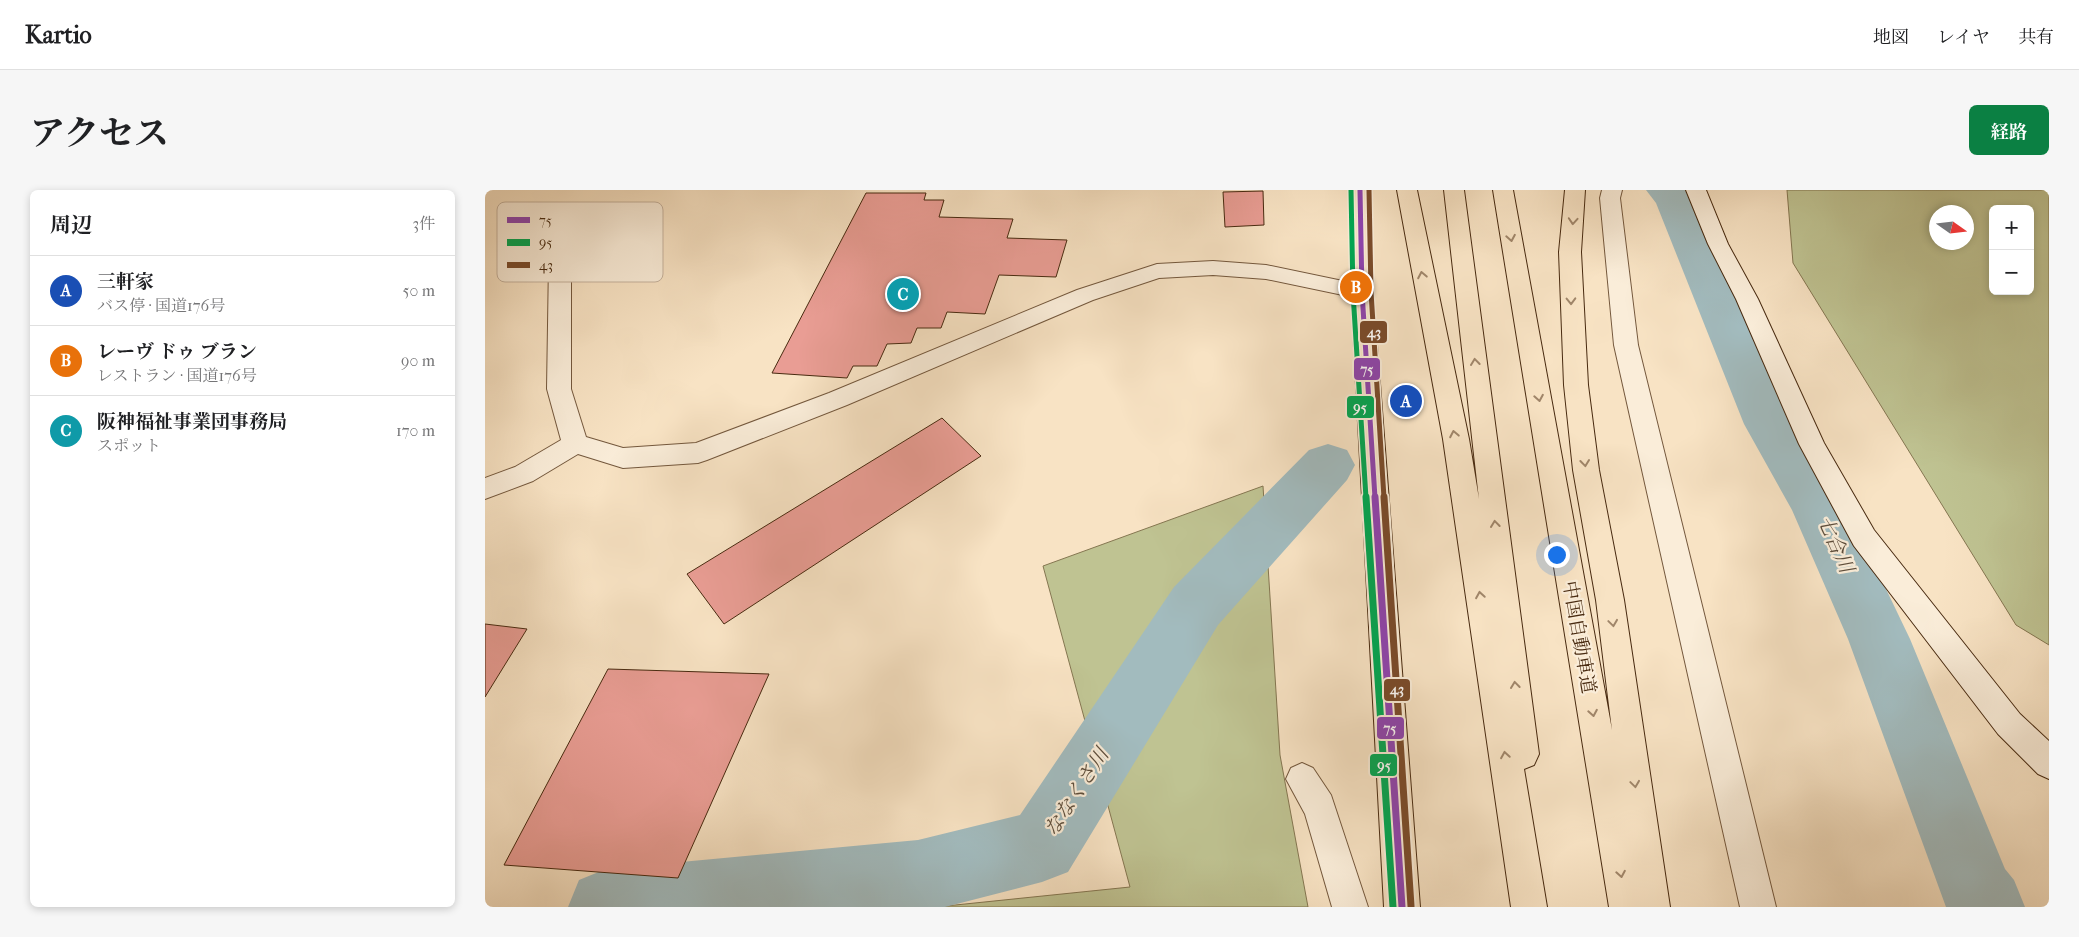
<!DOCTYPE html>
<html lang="ja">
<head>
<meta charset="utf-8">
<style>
  body { margin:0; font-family:"IM FELL French Canon","Noto Serif JP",serif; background:#f6f6f6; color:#202124 }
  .controls { position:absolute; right:15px; top:15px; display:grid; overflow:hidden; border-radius:8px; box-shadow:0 2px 8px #0003 }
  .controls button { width:45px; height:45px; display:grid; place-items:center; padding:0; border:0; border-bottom:1px solid #e0e0e0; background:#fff; color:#202124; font:25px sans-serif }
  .compass { position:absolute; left:1444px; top:15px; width:45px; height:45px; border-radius:50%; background:#fff; box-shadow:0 2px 8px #0003; rotate:104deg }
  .you { position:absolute; left:1071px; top:364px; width:18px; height:18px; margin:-12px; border:4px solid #fff; border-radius:50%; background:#1a73e8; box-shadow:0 0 0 8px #1a73e833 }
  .badge { display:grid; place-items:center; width:32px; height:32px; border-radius:50%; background:#0b8043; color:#fff; font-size:16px; font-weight:700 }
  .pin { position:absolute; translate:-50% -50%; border:2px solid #fff; box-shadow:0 1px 5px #0006 }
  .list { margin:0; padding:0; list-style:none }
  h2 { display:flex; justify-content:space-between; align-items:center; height:65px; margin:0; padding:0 20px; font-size:21px }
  h2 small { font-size:16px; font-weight:400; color:#757577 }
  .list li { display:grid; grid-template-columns:32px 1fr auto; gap:15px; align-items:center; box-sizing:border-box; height:70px; padding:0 20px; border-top:1px solid #e0e0e0 }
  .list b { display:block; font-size:19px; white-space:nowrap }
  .list p { margin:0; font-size:16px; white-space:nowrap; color:#757577 }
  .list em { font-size:16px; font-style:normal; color:#757577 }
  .map { position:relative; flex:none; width:1564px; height:717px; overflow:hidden; border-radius:8px }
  header { display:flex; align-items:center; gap:30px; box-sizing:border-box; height:70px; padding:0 25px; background:#fff; border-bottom:1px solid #e0e0e0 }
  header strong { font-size:24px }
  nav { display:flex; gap:28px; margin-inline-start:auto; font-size:18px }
  .intro { display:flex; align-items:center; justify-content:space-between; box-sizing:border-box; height:120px; padding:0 30px }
  h1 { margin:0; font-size:35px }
  .button { padding:12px 22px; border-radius:8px; background:#0b8043; color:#fff; font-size:18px; font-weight:700 }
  main { display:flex; gap:30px; padding:0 30px }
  aside { flex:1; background:#fff; border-radius:8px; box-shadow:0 2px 8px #0003 }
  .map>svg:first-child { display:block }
  .green { fill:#bfc392; stroke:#847651; fill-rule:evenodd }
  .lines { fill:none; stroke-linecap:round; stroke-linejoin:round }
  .river { fill:#a2bbbe; fill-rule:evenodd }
  .building { fill:#e99d94; stroke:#482a10 }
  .street-casing { stroke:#74583d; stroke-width:2 }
  .secondary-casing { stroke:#482a10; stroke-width:2 }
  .highway-casing { stroke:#482a10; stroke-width:2 }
  .street { fill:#faedd9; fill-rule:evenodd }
  .secondary { fill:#faedd9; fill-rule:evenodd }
  .highway { fill:#f8e3c4; fill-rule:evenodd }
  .bus-1-far1-casing { stroke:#faedd9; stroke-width:8 }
  .bus-1-casing { stroke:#faedd9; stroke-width:11 }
  .bus-2-far1-casing { stroke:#faedd9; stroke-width:8 }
  .bus-2-casing { stroke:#faedd9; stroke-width:11 }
  .bus-3-far1-casing { stroke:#faedd9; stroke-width:8 }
  .bus-3-casing { stroke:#faedd9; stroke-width:11 }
  .bus-1-far1 { stroke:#8e44ad; stroke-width:5 }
  .bus-1 { stroke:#8e44ad; stroke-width:7 }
  .bus-2-far1 { stroke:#00a651; stroke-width:5 }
  .bus-2 { stroke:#00a651; stroke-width:7 }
  .bus-3-far1 { stroke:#7a4b2a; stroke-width:5 }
  .bus-3 { stroke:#7a4b2a; stroke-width:7 }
  .oneway { stroke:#a0866a }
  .labels { text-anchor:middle; stroke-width:4.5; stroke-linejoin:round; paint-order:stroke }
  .street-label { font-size:19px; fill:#482a10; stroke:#faedd9 }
  .water-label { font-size:20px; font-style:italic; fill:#5e4e3c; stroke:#faedd9 }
  .key { fill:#faedd9; stroke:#c5b29d; stroke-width:1 }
  .key-label { font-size:14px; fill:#482a10 }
  .line-badge { stroke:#faedd9; stroke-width:2 }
  .badge-label { font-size:14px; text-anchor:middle; font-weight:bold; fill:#fff }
</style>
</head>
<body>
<header>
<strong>Kartio</strong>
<nav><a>地図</a><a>レイヤ</a><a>共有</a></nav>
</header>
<div class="intro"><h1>アクセス</h1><a class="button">経路</a></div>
<main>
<aside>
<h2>周辺<small>3件</small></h2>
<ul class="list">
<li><span class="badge" style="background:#1a4fb4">A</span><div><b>三軒家</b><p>バス停 · 国道176号</p></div><em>50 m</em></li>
<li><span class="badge" style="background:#e8710a">B</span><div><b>レーヴ ドゥ ブラン</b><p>レストラン · 国道176号</p></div><em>90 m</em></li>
<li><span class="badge" style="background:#0f9aa8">C</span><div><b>阪神福祉事業団事務局</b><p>スポット</p></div><em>170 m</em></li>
</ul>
</aside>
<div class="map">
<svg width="1564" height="717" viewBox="0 0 1564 717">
  <rect width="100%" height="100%" fill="#f8e3c4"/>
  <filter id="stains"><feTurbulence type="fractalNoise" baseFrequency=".004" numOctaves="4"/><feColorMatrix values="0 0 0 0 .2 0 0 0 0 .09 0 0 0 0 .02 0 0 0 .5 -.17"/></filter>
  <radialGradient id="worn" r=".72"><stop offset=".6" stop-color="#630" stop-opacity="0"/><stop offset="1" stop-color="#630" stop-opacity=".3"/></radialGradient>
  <g class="green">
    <path d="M 1302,0 L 1564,0 L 1564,455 L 1531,435 L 1308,73 ZM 1508,19 L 1545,19 L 1545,101 L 1508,101 ZM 1482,22 L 1482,52 L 1452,52 L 1452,22 Z"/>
    <path d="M 778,296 L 795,565 L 823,717 L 451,717 L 645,697 L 558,376 Z"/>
  </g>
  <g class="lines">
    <g class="river">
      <path d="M 1161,0 L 1205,0 L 1212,11 L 1310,229 L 1353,299 L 1425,449 L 1520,679 L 1529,690 L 1540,717 L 1461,717 L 1363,449 L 1307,320 L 1259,234 L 1171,13 Z"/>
      <path d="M 843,254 L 862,260 L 870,275 L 862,290 L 733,435 L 583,682 L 557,692 L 460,717 L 83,717 L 94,690 L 121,679 L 433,650 L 535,625 L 689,397 L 824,260 Z"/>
    </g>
  </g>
  <g class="building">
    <path d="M 778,1 L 779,35 L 740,37 L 738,2 Z"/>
    <path d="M 381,3 L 441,3 L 439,10 L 459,10 L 454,27 L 528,29 L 522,48 L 582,50 L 571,87 L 514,85 L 500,124 L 462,122 L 456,138 L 432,138 L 426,153 L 402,154 L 392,176 L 368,176 L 362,188 L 287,183 Z"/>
    <path d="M 457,228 L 496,266 L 239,434 L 202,384 Z"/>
    <path d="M 0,434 L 42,439 L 0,507 Z"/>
    <path d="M 123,479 L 284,484 L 193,688 L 19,675 Z"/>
  </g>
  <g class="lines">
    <g class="street-casing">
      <g id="street">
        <path d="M 1117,0 L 1137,0 L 1135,8 L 1153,155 L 1291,717 L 1255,717 L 1129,155 L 1115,8 Z"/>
        <path d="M 75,64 L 83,66 L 86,71 L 86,199 L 101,247 L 138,258 L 211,253 L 344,203 L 592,100 L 672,74 L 728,71 L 781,75 L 877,95 L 885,97 L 888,102 L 885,107 L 877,109 L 781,89 L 728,85 L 674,88 L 608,110 L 362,215 L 222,270 L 213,273 L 138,278 L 93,264 L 48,291 L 0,309 L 0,288 L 30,277 L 76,250 L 62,199 L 64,71 L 67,66 Z"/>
        <path d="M 817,573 L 828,578 L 846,605 L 883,717 L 847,717 L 820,624 L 801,589 L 806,578 Z"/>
      </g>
    </g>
    <g class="secondary-casing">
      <path id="secondary" d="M 1201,0 L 1221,0 L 1243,54 L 1273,109 L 1339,253 L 1389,340 L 1535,524 L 1564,551 L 1564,589 L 1553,584 L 1513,544 L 1369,356 L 1314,254 L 1251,109 L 1223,54 Z"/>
    </g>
    <g class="highway-casing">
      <g id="highway">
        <path d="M 865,0 L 885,0 L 888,102 L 935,717 L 899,717 L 866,102 Z"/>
        <path d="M 912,0 L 932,0 L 984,249 L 994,309 L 959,0 L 979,0 L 1054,564 L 1049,575 L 1039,579 L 1062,717 L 1026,717 L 958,249 Z"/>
        <path d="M 1008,0 L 1028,0 L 1127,540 L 1111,410 L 1088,280 L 1079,195 L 1074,62 L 1080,0 L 1100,0 L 1096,62 L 1103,195 L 1114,280 L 1139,410 L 1185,717 L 1124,717 Z"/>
      </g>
    </g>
    <use href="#street" class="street"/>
    <use href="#secondary" class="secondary"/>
    <use href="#highway" class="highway"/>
    <g class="bus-1-far1-casing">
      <path id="bus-1-far1" d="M 875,0 L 877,102 L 890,308"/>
    </g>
    <g class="bus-1-casing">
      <path id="bus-1" d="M 890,307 L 917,717"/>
    </g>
    <g class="bus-2-far1-casing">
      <path id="bus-2-far1" d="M 866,0 L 868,103 L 881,308"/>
    </g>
    <g class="bus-2-casing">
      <path id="bus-2" d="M 881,307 L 908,717"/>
    </g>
    <g class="bus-3-far1-casing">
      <path id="bus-3-far1" d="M 884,0 L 886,102 L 899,308"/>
    </g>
    <g class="bus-3-casing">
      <path id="bus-3" d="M 899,307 L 926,716"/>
    </g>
    <use href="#bus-1-far1" class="bus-1-far1"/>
    <use href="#bus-1" class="bus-1"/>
    <use href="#bus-2-far1" class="bus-2-far1"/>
    <use href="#bus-2" class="bus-2"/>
    <use href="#bus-3-far1" class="bus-3-far1"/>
    <use href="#bus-3" class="bus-3"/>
  </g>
  <defs><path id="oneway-chevron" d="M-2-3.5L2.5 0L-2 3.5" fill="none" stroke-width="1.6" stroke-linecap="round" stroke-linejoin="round" transform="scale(1.25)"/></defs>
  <g class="oneway">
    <use href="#oneway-chevron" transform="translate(1088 31) rotate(94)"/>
    <use href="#oneway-chevron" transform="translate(1026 48) rotate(80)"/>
    <use href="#oneway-chevron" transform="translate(937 85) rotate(-101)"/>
    <use href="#oneway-chevron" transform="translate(1086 111) rotate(89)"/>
    <use href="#oneway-chevron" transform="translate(990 172) rotate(-97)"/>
    <use href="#oneway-chevron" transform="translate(1054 208) rotate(80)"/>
    <use href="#oneway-chevron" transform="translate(969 244) rotate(-101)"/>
    <use href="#oneway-chevron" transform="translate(1100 273) rotate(83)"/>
    <use href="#oneway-chevron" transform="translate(1010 334) rotate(-97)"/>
    <use href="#oneway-chevron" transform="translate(995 405) rotate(-99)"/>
    <use href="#oneway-chevron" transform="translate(1128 433) rotate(82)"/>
    <use href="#oneway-chevron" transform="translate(1030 495) rotate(-97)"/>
    <use href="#oneway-chevron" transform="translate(1108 523) rotate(80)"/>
    <use href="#oneway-chevron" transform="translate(1020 565) rotate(-99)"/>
    <use href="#oneway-chevron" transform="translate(1150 594) rotate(82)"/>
    <use href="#oneway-chevron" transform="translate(1136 684) rotate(80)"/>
  </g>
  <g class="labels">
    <g class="street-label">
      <text transform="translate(1095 447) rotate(80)" y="7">中国自動車道</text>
    </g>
    <g class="water-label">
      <text transform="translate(1351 354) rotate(66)" y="7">七合川</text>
      <text transform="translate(591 602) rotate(-57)" y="7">ななくさ川</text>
    </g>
  </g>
  <rect x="12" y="12" width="166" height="80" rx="8" class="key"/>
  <rect x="22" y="27" width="23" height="6" fill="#8e44ad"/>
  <rect x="22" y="49" width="23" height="7" fill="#00a651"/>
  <rect x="22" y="72" width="23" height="6" fill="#7a4b2a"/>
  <g class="key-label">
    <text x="54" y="35">75</text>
    <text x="54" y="57">95</text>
    <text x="54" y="80">43</text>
  </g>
  <g class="line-badge">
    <rect x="874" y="130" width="29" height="24" rx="5" fill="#7a4b2a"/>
    <rect x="868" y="167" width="28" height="24" rx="5" fill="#8e44ad"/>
    <rect x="861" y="205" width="29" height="24" rx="5" fill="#00a651"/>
    <rect x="898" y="488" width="28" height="24" rx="5" fill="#7a4b2a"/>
    <rect x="891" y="526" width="29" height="24" rx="5" fill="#8e44ad"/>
    <rect x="884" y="563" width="29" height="24" rx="5" fill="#00a651"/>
  </g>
  <g class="badge-label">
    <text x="889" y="147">43</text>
    <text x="882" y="184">75</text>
    <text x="875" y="222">95</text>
    <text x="912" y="504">43</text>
    <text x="905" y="543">75</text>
    <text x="899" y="580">95</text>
  </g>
  <rect width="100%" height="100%" filter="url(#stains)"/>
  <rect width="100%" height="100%" fill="url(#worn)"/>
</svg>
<div class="controls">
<button>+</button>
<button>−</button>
</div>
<svg class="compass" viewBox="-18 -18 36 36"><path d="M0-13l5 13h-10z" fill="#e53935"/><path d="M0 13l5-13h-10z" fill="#757577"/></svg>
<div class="you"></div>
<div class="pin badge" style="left:921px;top:211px;background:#1a4fb4">A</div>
<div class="pin badge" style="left:871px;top:97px;background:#e8710a">B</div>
<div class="pin badge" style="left:418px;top:104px;background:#0f9aa8">C</div>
</div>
</main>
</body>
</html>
